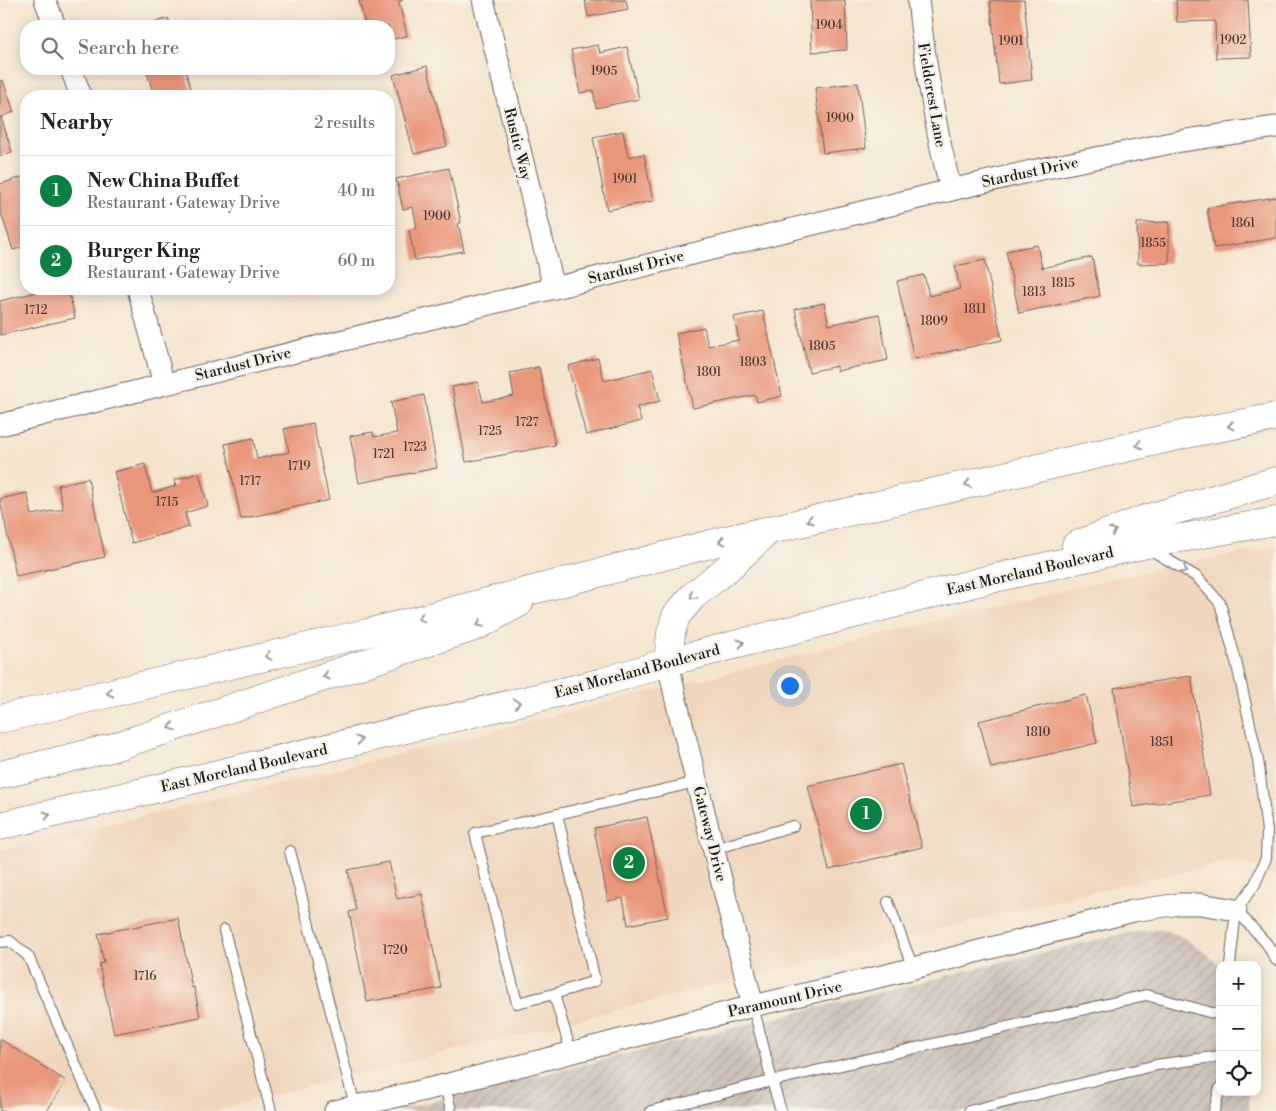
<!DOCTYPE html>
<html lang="en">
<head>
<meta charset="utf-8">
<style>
  body { margin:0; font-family:"Libre Bodoni",serif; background:#f2f2f2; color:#222 }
  .controls { position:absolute; right:15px; bottom:15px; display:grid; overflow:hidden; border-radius:10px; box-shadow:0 2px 12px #0003 }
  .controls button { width:45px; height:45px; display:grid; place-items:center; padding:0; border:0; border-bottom:1px solid #e0e0e0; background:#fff; color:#222; font:25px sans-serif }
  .you { position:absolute; left:789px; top:685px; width:18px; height:18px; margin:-12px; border:4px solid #fff; border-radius:50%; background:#1a73e8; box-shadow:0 0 0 8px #1a73e833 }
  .badge { display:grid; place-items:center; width:32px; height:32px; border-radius:50%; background:#0b8043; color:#fff; font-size:16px; font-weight:700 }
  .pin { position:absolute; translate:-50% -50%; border:2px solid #fff; box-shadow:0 1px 5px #0006 }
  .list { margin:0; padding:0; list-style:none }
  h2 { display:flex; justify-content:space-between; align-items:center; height:65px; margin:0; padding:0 20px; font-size:21px }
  h2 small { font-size:16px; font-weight:400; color:#767676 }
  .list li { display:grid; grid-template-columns:32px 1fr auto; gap:15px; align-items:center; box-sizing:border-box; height:70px; padding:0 20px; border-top:1px solid #e0e0e0 }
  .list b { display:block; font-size:19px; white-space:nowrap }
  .list p { margin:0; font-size:16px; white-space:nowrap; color:#767676 }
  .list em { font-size:16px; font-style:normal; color:#767676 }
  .icon { flex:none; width:28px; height:28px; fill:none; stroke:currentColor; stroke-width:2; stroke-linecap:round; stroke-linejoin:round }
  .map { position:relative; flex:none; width:1276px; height:1111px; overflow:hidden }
  .search { position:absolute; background:#fff; box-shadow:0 2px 12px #0003; left:20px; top:20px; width:375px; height:55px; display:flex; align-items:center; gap:12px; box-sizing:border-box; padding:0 18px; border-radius:20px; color:#767676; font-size:19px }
  .panel { position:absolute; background:#fff; box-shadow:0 2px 12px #0003; left:20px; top:90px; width:375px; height:205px; border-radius:20px }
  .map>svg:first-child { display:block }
  .built { fill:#f0d6bc }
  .industrial { fill:url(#industrial-furrows) }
  .building { fill:#e9977a }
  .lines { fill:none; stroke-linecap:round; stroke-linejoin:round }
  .lane-casing { stroke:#68625b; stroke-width:12 }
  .street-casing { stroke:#68625b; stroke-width:23 }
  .primary-casing { stroke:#68625b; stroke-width:29 }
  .lane { stroke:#fff; stroke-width:10 }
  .street { stroke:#fff; stroke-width:21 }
  .primary { stroke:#fff; stroke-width:28 }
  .oneway { stroke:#999 }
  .labels { text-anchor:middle; stroke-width:5; stroke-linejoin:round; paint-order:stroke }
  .number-label { font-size:12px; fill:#4f3b34 }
  .street-label { font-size:15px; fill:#1c1c1c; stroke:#f7f3e8 }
</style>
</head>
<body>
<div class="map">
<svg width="1276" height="1111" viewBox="0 0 1276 1111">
  <defs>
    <pattern id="industrial-furrows" width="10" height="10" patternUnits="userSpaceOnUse" patternTransform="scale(1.25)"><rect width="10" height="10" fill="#cec2b9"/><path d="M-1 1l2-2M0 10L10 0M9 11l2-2" fill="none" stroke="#b0a69e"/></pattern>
  </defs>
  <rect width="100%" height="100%" fill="#f7f3e8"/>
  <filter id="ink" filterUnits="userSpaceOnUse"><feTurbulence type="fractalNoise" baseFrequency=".02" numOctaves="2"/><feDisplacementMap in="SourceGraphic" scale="10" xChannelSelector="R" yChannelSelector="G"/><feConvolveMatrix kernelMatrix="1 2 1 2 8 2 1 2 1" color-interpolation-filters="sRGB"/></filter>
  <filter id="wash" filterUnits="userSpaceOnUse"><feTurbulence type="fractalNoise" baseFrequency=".0096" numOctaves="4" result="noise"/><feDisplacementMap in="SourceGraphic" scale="20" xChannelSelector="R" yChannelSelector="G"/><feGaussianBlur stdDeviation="1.12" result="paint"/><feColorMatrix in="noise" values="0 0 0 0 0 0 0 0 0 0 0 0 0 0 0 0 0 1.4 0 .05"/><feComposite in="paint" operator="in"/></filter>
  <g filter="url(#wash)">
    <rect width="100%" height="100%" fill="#f5e5cf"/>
    <path class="built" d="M 1276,547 L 1276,878 L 1264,870 L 1244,863 L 1222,863 L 1077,895 L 239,1104 L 215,1111 L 0,1111 L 0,850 L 204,802 L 1105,580 L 1239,553 Z"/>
    <path class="industrial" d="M 1150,930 L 1163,930 L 1179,935 L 1201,949 L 1216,962 L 1223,965 L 1220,965 L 1220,1092 L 1249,1092 L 1249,1111 L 394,1111 L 999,963 L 1121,934 Z"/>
    <g id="blocks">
      <g class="building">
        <path d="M 359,0 L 403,0 L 399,2 L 407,36 L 389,40 L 389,26 L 365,26 Z"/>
        <path d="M 585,0 L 626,0 L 628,9 L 588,17 Z"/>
        <path d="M 810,0 L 845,0 L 847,50 L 812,52 Z"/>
        <path d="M 1002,0 L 1024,0 L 1032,80 L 999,84 L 990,1 Z"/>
        <path d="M 1176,0 L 1248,0 L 1251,57 L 1216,58 L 1215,21 L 1177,22 Z"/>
        <path d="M 168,18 L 171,26 L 145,26 Z"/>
        <path d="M 598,45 L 600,53 L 627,47 L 639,99 L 596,108 L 593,90 L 580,93 L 571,50 Z"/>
        <path d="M 427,66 L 447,146 L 414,154 L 393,75 Z"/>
        <path d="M 146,69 L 185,69 L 191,90 L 172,96 L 154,96 Z"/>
        <path d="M 3,80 L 14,112 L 1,117 L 12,152 L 0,156 L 0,81 Z"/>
        <path d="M 858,83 L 866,148 L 823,153 L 815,88 Z"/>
        <path d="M 623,131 L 628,157 L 644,154 L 653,201 L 607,210 L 593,137 Z"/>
        <path d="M 449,168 L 461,223 L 458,223 L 464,251 L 415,260 L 409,230 L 417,228 L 413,207 L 403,209 L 396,179 Z"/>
        <path d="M 26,176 L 26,246 L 13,250 L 0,210 L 0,184 Z"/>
        <path d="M 1276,197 L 1276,238 L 1214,248 L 1207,208 Z"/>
        <path d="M 1169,222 L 1169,263 L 1138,264 L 1137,223 Z"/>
        <path d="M 1037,245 L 1042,268 L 1092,257 L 1100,296 L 1019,313 L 1006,251 Z"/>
        <path d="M 985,260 L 1002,340 L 914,359 L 897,281 L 924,275 L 929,296 L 960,289 L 955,266 Z"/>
        <path d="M 50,289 L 68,289 L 75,318 L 0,335 L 0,301 Z"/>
        <path d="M 824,303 L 829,325 L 879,314 L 888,360 L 837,371 L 837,366 L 809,372 L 795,309 Z"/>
        <path d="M 763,311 L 782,396 L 757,402 L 755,395 L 693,408 L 676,333 L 704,327 L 708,346 L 739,340 L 734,317 Z"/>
        <path d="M 598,358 L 604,381 L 652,369 L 660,401 L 637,407 L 641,421 L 586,435 L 568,366 Z"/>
        <path d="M 539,367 L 555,445 L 466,462 L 452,387 L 478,382 L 483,402 L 514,396 L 510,373 Z"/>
        <path d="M 424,395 L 437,468 L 359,483 L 350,436 L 373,432 L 374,437 L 397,433 L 391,402 Z"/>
        <path d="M 313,423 L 329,500 L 241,519 L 225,444 L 253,438 L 257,459 L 289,452 L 284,429 Z"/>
        <path d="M 145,464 L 152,493 L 176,486 L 174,480 L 199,473 L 208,506 L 185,513 L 189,527 L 132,543 L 114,472 Z"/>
        <path d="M 88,478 L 105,557 L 16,576 L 0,499 L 27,493 L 32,515 L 63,509 L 58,485 Z"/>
        <path d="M 1191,676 L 1210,795 L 1133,807 L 1114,688 Z"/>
        <path d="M 1086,695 L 1097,743 L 991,768 L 979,721 Z"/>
        <path d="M 901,764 L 922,847 L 829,870 L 808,786 Z"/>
        <path d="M 647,817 L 668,917 L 628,925 L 623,898 L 608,901 L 594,828 Z"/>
        <path d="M 389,862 L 397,899 L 422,894 L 441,988 L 367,1002 L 349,912 L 356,910 L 348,870 Z"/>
        <path d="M 178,918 L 192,988 L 194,987 L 200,1017 L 114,1034 L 99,964 L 104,963 L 98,934 Z"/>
        <path d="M 0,1039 L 66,1081 L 47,1111 L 0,1111 Z"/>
      </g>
    </g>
  </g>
  <g filter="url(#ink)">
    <use href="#blocks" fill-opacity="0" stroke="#68625b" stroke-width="1"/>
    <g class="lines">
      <g class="lane-casing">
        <g id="lane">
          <path d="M 1151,550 L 1197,577 L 1220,603 L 1236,661 L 1258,760 L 1267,831 L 1266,858 L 1255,884 L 1236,910 L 1230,965"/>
          <path d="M 714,849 L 793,826"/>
          <path d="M 290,851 L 355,1106"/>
          <path d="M 888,902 L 913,968"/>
          <path d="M 1236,910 L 1267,944 L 1276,960"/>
          <path d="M 224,930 L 271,1111"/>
          <path d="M 0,942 L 10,941 L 28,956 L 96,1111"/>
          <path d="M 554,994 L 595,981 L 557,814"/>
          <path d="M 571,1052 L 554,994 L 517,1003 L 475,833 L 697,782"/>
          <path d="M 445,1085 L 451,1111"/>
          <path d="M 651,1111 L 772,1081 L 753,1006"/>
          <path d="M 781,1111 L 772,1081 L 1146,995 L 1220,1015"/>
          <path d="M 969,1111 L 1156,1065 L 1220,1056"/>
          <path d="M 1214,1111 L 1220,1088"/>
        </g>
      </g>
      <g class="street-casing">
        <g id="street">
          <path d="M 45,0 L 55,26"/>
          <path d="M 483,0 L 554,288"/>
          <path d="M 918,0 C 925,63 935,128 951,190"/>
          <path d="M 71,69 L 81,96"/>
          <path d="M 138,289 L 164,384"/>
          <path d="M 0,425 L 951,190 L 1036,170 L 1181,141 L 1276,127"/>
          <path d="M 668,662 L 676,700 L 753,1006"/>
          <path d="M 335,1111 L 445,1085 L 753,1006 L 887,975 L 1133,911 L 1179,904 L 1200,904 L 1236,910"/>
        </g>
      </g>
      <g class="primary-casing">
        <g id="primary">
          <path d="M 1076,545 L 1145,519 L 1276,481"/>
          <path d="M 668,662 L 671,633 L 676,616 L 693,596 L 729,567 L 768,531"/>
          <path d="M 0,719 L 367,633 L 722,541 L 1186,434 L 1276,417"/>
          <path d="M 0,775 L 111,748 L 477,626 L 519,603"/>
          <path d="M 0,826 L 603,682 L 668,662 L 986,580 L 1142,545 L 1276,521"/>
        </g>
      </g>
      <use href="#lane" class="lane"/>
      <use href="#street" class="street"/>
      <use href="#primary" class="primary"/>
    </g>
    <defs><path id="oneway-chevron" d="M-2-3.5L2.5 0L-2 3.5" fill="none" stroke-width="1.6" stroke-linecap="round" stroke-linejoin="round" transform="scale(1.25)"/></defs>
    <g class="oneway">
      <use href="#oneway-chevron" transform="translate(1231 426) rotate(170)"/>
      <use href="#oneway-chevron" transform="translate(1139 445) rotate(167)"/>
      <use href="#oneway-chevron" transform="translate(968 484) rotate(167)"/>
      <use href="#oneway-chevron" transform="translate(810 520) rotate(167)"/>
      <use href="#oneway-chevron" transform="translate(1113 531) rotate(-21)"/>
      <use href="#oneway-chevron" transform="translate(722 541) rotate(166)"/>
      <use href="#oneway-chevron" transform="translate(1184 570) rotate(31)"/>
      <use href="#oneway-chevron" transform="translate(693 596) rotate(136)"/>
      <use href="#oneway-chevron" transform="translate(421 618) rotate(165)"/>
      <use href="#oneway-chevron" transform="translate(480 624) rotate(154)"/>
      <use href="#oneway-chevron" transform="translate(741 643) rotate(-14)"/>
      <use href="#oneway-chevron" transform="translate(268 656) rotate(167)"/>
      <use href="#oneway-chevron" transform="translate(326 676) rotate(162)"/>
      <use href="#oneway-chevron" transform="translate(110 693) rotate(167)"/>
      <use href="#oneway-chevron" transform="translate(517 703) rotate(-13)"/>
      <use href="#oneway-chevron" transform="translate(172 727) rotate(162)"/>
      <use href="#oneway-chevron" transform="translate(359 740) rotate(-13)"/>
      <use href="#oneway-chevron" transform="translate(47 815) rotate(-13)"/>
    </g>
  </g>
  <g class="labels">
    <g class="number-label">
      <text x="829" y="29">1904</text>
      <text x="1233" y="44">1902</text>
      <text x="1011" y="45">1901</text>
      <text x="604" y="75">1905</text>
      <text x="840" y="122">1900</text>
      <text x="625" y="183">1901</text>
      <text x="437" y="220">1900</text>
      <text x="1243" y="227">1861</text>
      <text x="1153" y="247">1855</text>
      <text x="1063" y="287">1815</text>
      <text x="1034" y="296">1813</text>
      <text x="975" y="313">1811</text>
      <text x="36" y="314">1712</text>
      <text x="934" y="325">1809</text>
      <text x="822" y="350">1805</text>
      <text x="753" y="366">1803</text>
      <text x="709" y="376">1801</text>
      <text x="527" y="426">1727</text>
      <text x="490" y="435">1725</text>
      <text x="415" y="451">1723</text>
      <text x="384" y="458">1721</text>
      <text x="299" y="470">1719</text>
      <text x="250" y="485">1717</text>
      <text x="167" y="506">1715</text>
      <text x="1038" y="736">1810</text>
      <text x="1162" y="746">1851</text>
      <text x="395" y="954">1720</text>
      <text x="145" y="980">1716</text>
    </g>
    <g class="street-label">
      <text transform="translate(932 95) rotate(80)" y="5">Fieldcrest Lane</text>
      <text transform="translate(518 144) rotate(76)" y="5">Rustic Way</text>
      <text transform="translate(1030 172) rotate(-12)" y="5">Stardust Drive</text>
      <text transform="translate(636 267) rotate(-14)" y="5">Stardust Drive</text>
      <text transform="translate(243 364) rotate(-14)" y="5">Stardust Drive</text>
      <text transform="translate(1030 571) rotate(-13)" y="5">East Moreland Boulevard</text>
      <text transform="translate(637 671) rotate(-15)" y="5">East Moreland Boulevard</text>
      <text transform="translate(244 768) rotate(-13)" y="5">East Moreland Boulevard</text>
      <text transform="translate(710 834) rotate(76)" y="5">Gateway Drive</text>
      <text transform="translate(785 999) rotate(-13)" y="5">Paramount Drive</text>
    </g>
  </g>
</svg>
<div class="controls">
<button>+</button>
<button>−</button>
<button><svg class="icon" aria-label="locate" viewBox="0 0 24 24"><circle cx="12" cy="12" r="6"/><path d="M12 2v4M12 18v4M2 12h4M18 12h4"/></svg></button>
</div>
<div class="you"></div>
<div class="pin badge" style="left:866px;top:814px">1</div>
<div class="pin badge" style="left:629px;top:863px">2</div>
<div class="search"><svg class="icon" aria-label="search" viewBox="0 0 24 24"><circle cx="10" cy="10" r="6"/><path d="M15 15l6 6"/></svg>Search here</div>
<section class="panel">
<h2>Nearby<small>2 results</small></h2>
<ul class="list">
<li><span class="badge">1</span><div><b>New China Buffet</b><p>Restaurant · Gateway Drive</p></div><em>40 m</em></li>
<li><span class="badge">2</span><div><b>Burger King</b><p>Restaurant · Gateway Drive</p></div><em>60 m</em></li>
</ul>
</section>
</div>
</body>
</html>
